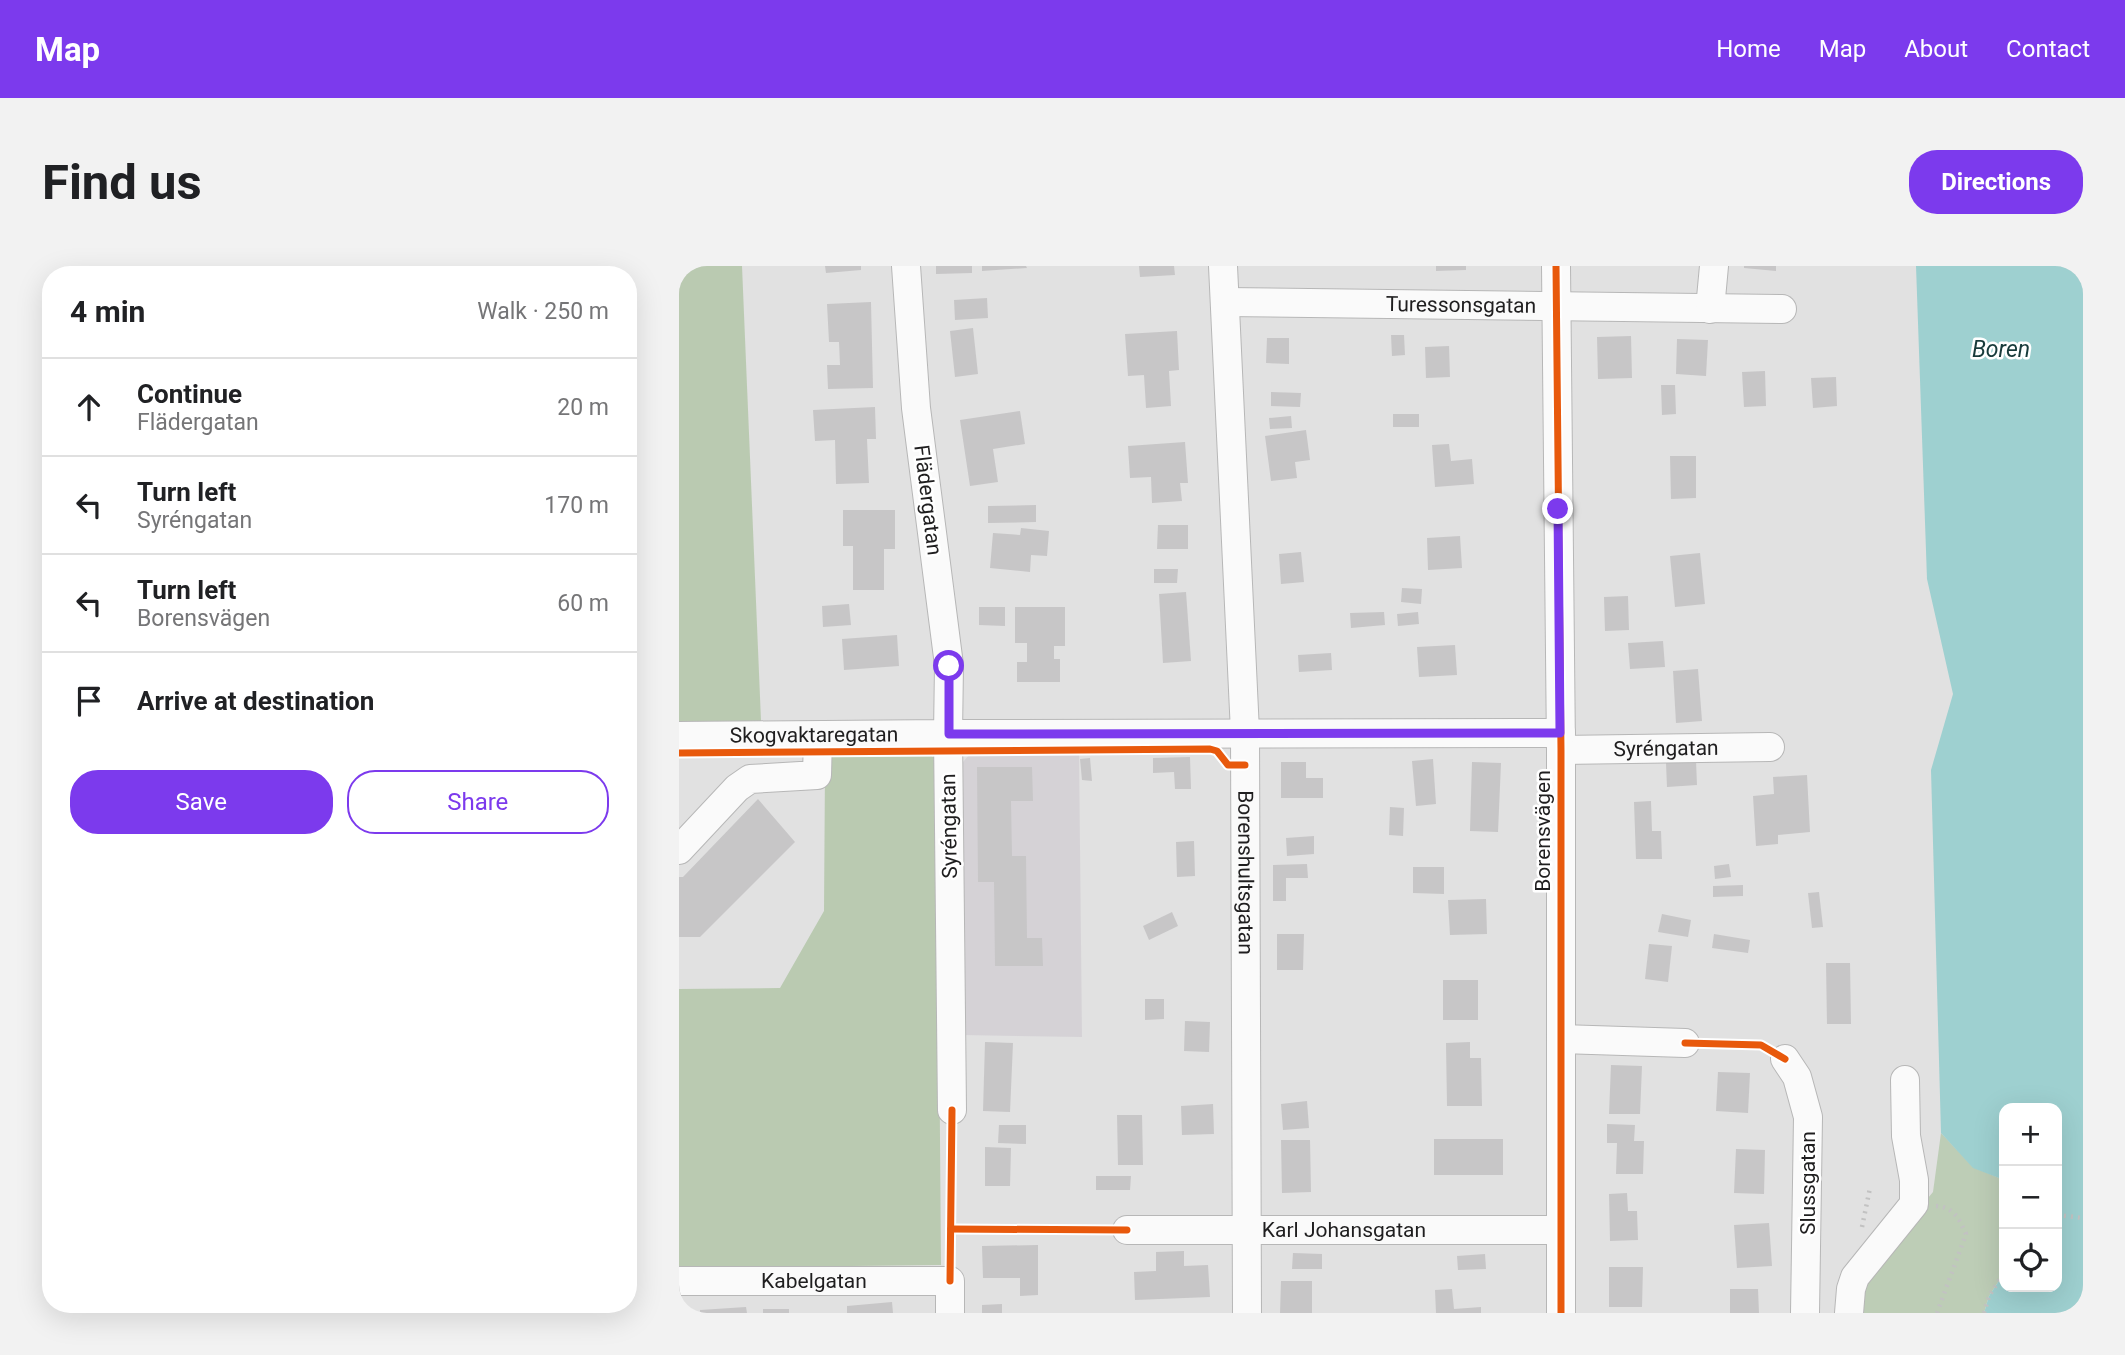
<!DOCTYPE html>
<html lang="en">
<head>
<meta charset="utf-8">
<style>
  body { margin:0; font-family:Roboto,sans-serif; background:#f2f2f2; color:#202124 }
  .controls { position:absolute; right:21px; bottom:21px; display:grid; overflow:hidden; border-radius:14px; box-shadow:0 7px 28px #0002 }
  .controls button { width:63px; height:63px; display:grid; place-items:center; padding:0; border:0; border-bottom:2px solid #e0e0e0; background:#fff; color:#202124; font:35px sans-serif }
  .stop { position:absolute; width:21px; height:21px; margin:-16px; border:5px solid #7c3aed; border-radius:50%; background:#fff }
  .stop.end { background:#7c3aed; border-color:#fff; box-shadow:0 2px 7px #0008 }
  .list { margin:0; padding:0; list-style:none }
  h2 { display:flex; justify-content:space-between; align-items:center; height:91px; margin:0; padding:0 28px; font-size:30px }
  h2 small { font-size:23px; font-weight:400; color:#757577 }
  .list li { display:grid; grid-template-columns:46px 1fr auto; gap:21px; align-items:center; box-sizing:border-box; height:98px; padding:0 28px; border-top:2px solid #e0e0e0 }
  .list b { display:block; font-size:26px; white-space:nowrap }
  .list p { margin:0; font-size:23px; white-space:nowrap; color:#757577 }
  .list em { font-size:23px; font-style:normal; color:#757577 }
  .actions { display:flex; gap:14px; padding:21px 28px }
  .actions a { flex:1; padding:16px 0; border:2px solid #7c3aed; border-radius:28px; text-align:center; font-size:24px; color:#7c3aed }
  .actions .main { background:#7c3aed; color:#fff }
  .icon { flex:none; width:38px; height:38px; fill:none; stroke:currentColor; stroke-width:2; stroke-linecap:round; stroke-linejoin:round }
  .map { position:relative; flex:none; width:1404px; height:1047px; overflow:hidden; border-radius:28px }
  header { display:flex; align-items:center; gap:42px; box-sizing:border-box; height:98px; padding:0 35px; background:#7c3aed; color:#fff }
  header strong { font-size:33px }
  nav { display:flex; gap:38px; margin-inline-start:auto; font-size:24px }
  .intro { display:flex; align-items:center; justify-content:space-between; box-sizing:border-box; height:168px; padding:0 42px }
  h1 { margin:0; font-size:49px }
  .button { padding:18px 32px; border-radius:28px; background:#7c3aed; color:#fff; font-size:24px; font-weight:700 }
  main { display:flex; gap:42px; padding:0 42px }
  aside { flex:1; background:#fff; border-radius:28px; box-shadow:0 7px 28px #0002 }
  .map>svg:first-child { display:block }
  .built { fill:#d5d2d6 }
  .green { fill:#bdcdb6 }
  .forest { fill:#bacab1 }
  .water { fill:#9ed0d0 }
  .building { fill:#c7c6c7 }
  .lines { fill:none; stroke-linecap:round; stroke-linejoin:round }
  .minor-casing { stroke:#b7b7b7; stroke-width:30 }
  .path { stroke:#c2c2c2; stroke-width:4.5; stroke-dasharray:2 5; stroke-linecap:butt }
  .minor { stroke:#fafafa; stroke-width:28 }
  .cycleway-casing { stroke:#fff; stroke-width:11 }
  .cycleway { stroke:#e8590c; stroke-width:7 }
  .route { stroke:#7c3aed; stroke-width:9 }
  .labels { text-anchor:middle; stroke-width:5; stroke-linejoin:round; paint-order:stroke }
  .street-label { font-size:21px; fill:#1f1e1f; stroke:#fff }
  .water-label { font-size:23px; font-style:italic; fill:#183b3b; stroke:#fff }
</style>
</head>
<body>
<header>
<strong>Map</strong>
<nav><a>Home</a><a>Map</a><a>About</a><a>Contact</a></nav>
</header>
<div class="intro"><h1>Find us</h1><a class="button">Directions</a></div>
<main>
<aside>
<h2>4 min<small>Walk · 250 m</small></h2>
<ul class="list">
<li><svg class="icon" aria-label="ahead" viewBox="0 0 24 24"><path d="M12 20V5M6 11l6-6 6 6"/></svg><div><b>Continue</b><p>Flädergatan</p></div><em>20 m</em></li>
<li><svg class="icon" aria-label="left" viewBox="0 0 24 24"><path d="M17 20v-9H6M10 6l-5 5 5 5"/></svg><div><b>Turn left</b><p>Syréngatan</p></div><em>170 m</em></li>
<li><svg class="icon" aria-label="left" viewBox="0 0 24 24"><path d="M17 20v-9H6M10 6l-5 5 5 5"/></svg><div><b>Turn left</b><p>Borensvägen</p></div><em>60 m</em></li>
<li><svg class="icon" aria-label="arrive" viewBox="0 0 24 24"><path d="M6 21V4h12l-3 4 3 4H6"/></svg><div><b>Arrive at destination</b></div></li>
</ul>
<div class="actions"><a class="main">Save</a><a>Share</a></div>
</aside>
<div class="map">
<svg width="1404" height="1047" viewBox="0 0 1404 1047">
  <rect width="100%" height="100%" fill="#e1e1e1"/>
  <path class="built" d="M 400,486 L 403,771 L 283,769 L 278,503 L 290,489 Z"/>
  <path class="green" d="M 1262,867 L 1294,901 L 1325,914 L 1325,1007 L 1310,1030 L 1305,1047 L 1176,1047 L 1182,1013 L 1254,926 Z"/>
  <g class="forest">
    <path d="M 0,0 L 63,0 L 82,455 L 0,465 Z"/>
    <path d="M 151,454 L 258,492 L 262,999 L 0,1002 L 0,723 L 101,722 L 145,645 L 146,501 Z"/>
  </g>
  <path class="water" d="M 1237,0 L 1404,0 L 1404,1047 L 1305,1047 L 1310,1030 L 1325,1007 L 1325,1021 L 1378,1021 L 1378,842 L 1325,842 L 1325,914 L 1294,902 L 1262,867 L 1252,504 L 1274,428 L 1248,313 Z"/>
  <g class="building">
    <path d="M 146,0 L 182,0 L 182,4 L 147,7 Z"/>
    <path d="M 257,0 L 293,0 L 293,7 L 257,8 Z"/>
    <path d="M 303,0 L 347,0 L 348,2 L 303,5 Z"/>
    <path d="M 460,0 L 495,0 L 496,9 L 461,11 Z"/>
    <path d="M 757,0 L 787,0 L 787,4 L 757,5 Z"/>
    <path d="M 1065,0 L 1097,0 L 1097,5 L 1065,2 Z"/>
    <path d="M 308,32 L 309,52 L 276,54 L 275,34 Z"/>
    <path d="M 192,36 L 194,122 L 149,123 L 148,99 L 161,99 L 160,76 L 150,76 L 148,38 Z"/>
    <path d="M 294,62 L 299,108 L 276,111 L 271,65 Z"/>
    <path d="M 498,65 L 500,104 L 490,105 L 492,140 L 467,142 L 465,109 L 449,110 L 446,68 Z"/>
    <path d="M 712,69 L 725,69 L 726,89 L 713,90 Z"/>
    <path d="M 952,70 L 953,112 L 919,113 L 918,71 Z"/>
    <path d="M 588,72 L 610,72 L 610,98 L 587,97 Z"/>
    <path d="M 998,73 L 1029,74 L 1027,110 L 997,108 Z"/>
    <path d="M 770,80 L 771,111 L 747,112 L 746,81 Z"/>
    <path d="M 1086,105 L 1087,140 L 1065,141 L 1063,106 Z"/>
    <path d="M 1157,111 L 1158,140 L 1134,142 L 1132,112 Z"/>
    <path d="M 982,119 L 996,119 L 997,148 L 983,149 Z"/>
    <path d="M 592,126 L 622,127 L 621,141 L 592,140 Z"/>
    <path d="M 196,141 L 197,173 L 188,173 L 190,217 L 157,218 L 156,174 L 136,175 L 134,144 Z"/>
    <path d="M 341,145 L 346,178 L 314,183 L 319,216 L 291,220 L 281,154 Z"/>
    <rect x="714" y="148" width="26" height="13"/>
    <path d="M 612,150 L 613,162 L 591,163 L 590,152 Z"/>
    <path d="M 627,164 L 631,194 L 616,196 L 618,212 L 592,215 L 586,170 Z"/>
    <path d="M 506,176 L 509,217 L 501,217 L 503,235 L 473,237 L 472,211 L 451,212 L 449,180 Z"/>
    <path d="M 770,178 L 772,195 L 793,193 L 795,218 L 756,221 L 753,179 Z"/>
    <path d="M 991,190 L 1017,190 L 1017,232 L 992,233 Z"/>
    <path d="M 357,239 L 357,256 L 309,257 L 309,240 Z"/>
    <path d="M 164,244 L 216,244 L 216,283 L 205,283 L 205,324 L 174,324 L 174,280 L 164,280 Z"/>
    <path d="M 479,259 L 509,259 L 509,283 L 478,283 Z"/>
    <path d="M 342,262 L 370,265 L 368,290 L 352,289 L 351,306 L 311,302 L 314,267 L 341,269 Z"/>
    <path d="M 781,270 L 783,302 L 749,304 L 748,272 Z"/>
    <path d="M 622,286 L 625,316 L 602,318 L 600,288 Z"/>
    <path d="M 1021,287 L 1026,338 L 996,341 L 991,290 Z"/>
    <path d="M 475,303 L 499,303 L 498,317 L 475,317 Z"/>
    <path d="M 723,322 L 743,323 L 742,338 L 722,336 Z"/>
    <path d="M 507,326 L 512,395 L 484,397 L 480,328 Z"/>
    <path d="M 949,330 L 950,364 L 926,365 L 925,331 Z"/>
    <path d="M 170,338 L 172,359 L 144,361 L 143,340 Z"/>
    <path d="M 300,341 L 326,341 L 326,360 L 300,359 Z"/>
    <path d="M 336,341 L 386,341 L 386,380 L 375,380 L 375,393 L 381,393 L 381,416 L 338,416 L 338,396 L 348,396 L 348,377 L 336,377 Z"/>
    <path d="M 705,346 L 706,359 L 672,362 L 671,347 Z"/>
    <path d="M 739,346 L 740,358 L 719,360 L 718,348 Z"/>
    <path d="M 218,369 L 220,400 L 165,404 L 163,373 Z"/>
    <path d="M 984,375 L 986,401 L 951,403 L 949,377 Z"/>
    <path d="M 776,379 L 778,409 L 740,411 L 738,381 Z"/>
    <path d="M 652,387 L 653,404 L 620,406 L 619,389 Z"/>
    <path d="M 1019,403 L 1023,455 L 997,457 L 994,405 Z"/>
    <path d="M 511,491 L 512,523 L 496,523 L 495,506 L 474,507 L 474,492 Z"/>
    <path d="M 411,492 L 413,515 L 403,514 L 401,493 Z"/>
    <path d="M 754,493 L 757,538 L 737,540 L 733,495 Z"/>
    <path d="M 1017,495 L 1018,519 L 988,521 L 987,497 Z"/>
    <path d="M 602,496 L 627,496 L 627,512 L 644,512 L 644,532 L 602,532 Z"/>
    <path d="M 793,496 L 822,497 L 819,566 L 791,565 Z"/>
    <path d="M 298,501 L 353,501 L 354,535 L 332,535 L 333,590 L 347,590 L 348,672 L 363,672 L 364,700 L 316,700 L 315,616 L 299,616 Z"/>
    <path d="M 1128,509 L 1131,566 L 1099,569 L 1099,578 L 1077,580 L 1074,530 L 1095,528 L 1094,511 Z"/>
    <path d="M 79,533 L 116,576 L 21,671 L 0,671 L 0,611 L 4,611 Z"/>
    <path d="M 972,535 L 973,565 L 982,565 L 983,593 L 957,593 L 955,536 Z"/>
    <path d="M 711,541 L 725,542 L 724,570 L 710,569 Z"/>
    <path d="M 635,570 L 635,588 L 608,590 L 607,572 Z"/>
    <path d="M 515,575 L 516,610 L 498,611 L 497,576 Z"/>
    <path d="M 628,598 L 629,612 L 607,612 L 607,635 L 594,635 L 594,599 Z"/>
    <path d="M 1050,598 L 1052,611 L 1036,613 L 1035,600 Z"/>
    <path d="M 734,601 L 765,601 L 765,628 L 734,627 Z"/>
    <path d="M 1064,619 L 1064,630 L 1034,631 L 1034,620 Z"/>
    <path d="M 1140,626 L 1144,661 L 1133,662 L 1129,627 Z"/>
    <path d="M 807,633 L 808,668 L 771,669 L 769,634 Z"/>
    <path d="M 493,646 L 499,660 L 470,674 L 464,660 Z"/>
    <path d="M 983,648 L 1012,654 L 1009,671 L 979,666 Z"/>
    <path d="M 598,668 L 625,668 L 624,704 L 598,704 Z"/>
    <path d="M 1035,668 L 1071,674 L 1069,687 L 1033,682 Z"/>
    <path d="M 970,678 L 993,680 L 989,716 L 966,713 Z"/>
    <path d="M 1147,697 L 1171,697 L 1172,758 L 1148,758 Z"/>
    <rect x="764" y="714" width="35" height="40"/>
    <path d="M 466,733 L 485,733 L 485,753 L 466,754 Z"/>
    <path d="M 506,755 L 531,756 L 530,786 L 505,785 Z"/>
    <path d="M 306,776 L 334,777 L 331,846 L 304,845 Z"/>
    <path d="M 791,776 L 791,792 L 802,792 L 803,840 L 768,840 L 767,777 Z"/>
    <path d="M 932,799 L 963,800 L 961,848 L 930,848 Z"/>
    <path d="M 1039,806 L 1071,807 L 1069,847 L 1037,845 Z"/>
    <path d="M 628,835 L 630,862 L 604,864 L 602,838 Z"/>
    <path d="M 534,838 L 535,868 L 503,869 L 502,840 Z"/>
    <path d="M 438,849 L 463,849 L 464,899 L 439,899 Z"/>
    <path d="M 928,858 L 956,859 L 955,875 L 965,875 L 964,908 L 937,908 L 938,877 L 928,877 Z"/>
    <path d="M 320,859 L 347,859 L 347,878 L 319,877 Z"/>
    <rect x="755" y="873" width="69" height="36"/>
    <path d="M 602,874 L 631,874 L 632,926 L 603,927 Z"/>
    <path d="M 306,881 L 332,882 L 331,920 L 306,920 Z"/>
    <path d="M 1057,883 L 1086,884 L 1085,928 L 1055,927 Z"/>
    <path d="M 417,910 L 452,910 L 451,924 L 417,924 Z"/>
    <path d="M 948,927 L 949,945 L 958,945 L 959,974 L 931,975 L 930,928 Z"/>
    <path d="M 1090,957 L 1093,1000 L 1058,1002 L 1055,959 Z"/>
    <path d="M 359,979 L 359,1029 L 341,1030 L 341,1012 L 304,1012 L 303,980 Z"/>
    <path d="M 505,985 L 505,1000 L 529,999 L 531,1031 L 456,1034 L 455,1006 L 477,1005 L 477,986 Z"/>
    <path d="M 614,987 L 643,988 L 643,1003 L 613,1003 Z"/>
    <path d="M 806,988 L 807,1003 L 779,1004 L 778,990 Z"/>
    <path d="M 930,1001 L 964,1001 L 963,1041 L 930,1041 Z"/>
    <path d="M 602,1015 L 633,1015 L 633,1047 L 601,1047 Z"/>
    <path d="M 773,1023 L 775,1043 L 802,1041 L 802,1047 L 757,1047 L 756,1024 Z"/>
    <path d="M 1051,1023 L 1079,1023 L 1080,1047 L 1051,1047 Z"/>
    <path d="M 213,1036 L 214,1047 L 168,1047 L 168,1040 Z"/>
    <path d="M 323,1038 L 323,1047 L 303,1047 L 303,1039 Z"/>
    <path d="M 67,1041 L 68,1047 L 21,1047 L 21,1044 Z"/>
    <rect x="84" y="1043" width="26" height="4"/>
  </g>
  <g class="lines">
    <g class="minor-casing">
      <g id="minor">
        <path id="s1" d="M 544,0 L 566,466 L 568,1047"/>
        <path d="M 877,0 L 882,484 L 882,1047"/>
        <path id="s2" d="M 546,36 L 1103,43"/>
        <path d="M 1031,43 L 1035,0"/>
        <path id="s3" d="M 0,470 L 269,468 L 270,399 L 237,142 L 227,0"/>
        <path id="s4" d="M 882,484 L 1091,481"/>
        <path d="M 0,584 L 58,522 L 71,513 L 138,509 L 139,470"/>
        <path d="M 882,773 L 1006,777"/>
        <path d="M 1106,793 L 1118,811 L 1129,851 L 1126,1047"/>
        <path d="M 273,844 L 269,468 L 882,467"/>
        <path id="s5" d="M 448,964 L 882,964"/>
        <path id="s6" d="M 0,1015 L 271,1015 L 271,1047"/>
        <path d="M 1170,1047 L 1172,1023 L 1176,1011 L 1235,938 L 1235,914 L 1227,870 L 1226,814"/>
      </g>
    </g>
    <g class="path">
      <path d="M 1257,940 C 1275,941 1280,953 1287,968 L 1258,1047"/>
      <path d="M 1378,949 L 1404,952"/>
      <path d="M 1183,961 L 1191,922"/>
      <path d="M 1305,1047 L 1310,1030 L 1325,1007"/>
    </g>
    <use href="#minor" class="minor"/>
    <g class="cycleway-casing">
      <g id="cycleway">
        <path d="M 877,0 L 882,484 L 882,1047"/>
        <path d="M 0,487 L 531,483 L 538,485 L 549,499 L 566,499"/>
        <path d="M 1006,777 L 1082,779 L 1106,793"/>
        <path d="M 272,963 L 448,964"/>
        <path d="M 271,1015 L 273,844"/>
      </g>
    </g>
    <use href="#cycleway" class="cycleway"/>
  </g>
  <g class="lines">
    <path class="route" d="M 270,400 L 270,468 L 881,467 L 879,243"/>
  </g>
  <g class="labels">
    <g class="street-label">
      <text dy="7" stroke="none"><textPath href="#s2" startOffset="236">Turessonsgatan</textPath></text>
      <text transform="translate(249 234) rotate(83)" y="7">Flädergatan</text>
      <text dy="7" stroke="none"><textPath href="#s3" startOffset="135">Skogvaktaregatan</textPath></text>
      <text dy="7" stroke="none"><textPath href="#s4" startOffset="105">Syréngatan</textPath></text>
      <text transform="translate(270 560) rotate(-91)" y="7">Syréngatan</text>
      <text transform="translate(864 565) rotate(-90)" y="7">Borensvägen</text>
      <text dy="7" stroke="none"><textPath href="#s1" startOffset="607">Borenshultsgatan</textPath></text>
      <text transform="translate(1129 917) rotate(-90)" y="7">Slussgatan</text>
      <text dy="7" stroke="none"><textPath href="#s5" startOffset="217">Karl Johansgatan</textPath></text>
      <text dy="7" stroke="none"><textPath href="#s6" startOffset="135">Kabelgatan</textPath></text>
    </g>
    <g class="water-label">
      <text x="1322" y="91">Boren</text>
    </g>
  </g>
</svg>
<div class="controls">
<button>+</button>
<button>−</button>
<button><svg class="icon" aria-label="locate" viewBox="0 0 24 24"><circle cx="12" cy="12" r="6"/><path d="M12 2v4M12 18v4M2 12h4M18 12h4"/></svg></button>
</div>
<div class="stop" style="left:270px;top:400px"></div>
<div class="stop end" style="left:879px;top:243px"></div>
</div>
</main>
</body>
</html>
